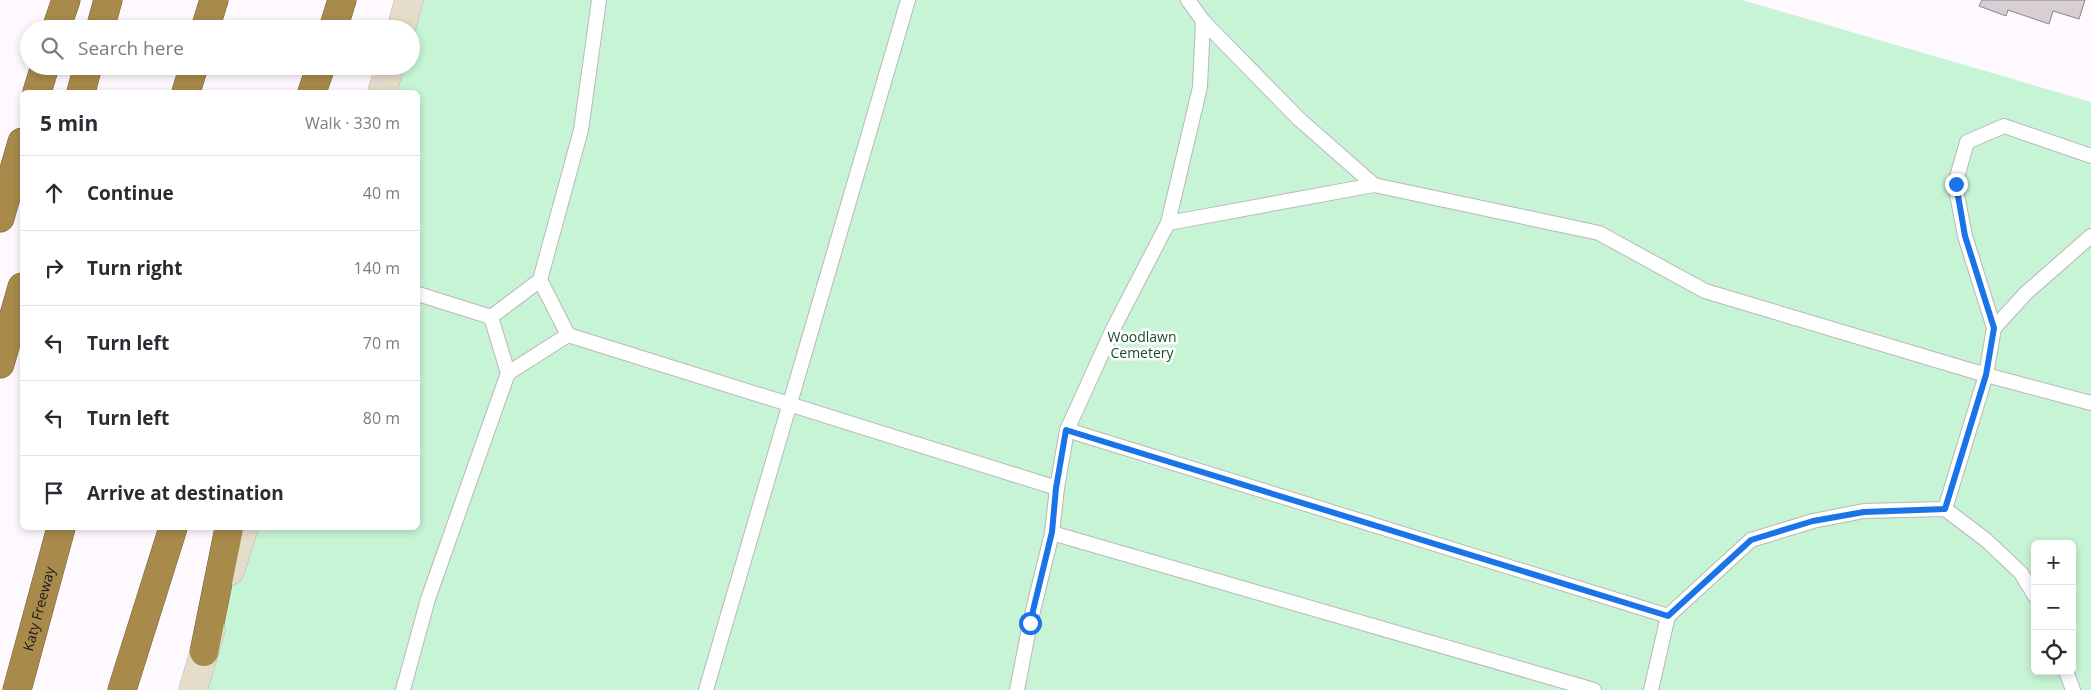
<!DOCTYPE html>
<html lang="en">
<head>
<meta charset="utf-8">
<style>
  body { margin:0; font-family:"Open Sans",sans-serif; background:#f2f2f3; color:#2b2b33 }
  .controls { position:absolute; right:15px; bottom:15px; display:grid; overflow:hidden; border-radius:8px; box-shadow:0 2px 8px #0003 }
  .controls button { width:45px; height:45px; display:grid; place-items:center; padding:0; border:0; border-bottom:1px solid #e1e1e2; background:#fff; color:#2b2b33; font:25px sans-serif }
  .stop { position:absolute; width:15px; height:15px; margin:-11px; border:4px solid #1a73e8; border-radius:50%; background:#fff }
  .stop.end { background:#1a73e8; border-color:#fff; box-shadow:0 1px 5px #0008 }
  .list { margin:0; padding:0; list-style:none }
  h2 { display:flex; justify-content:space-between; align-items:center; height:65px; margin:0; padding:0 20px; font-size:21px }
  h2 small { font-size:16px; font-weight:400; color:#7c7c81 }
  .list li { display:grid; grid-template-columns:32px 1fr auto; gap:15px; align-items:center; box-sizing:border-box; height:75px; padding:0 20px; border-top:1px solid #e1e1e2 }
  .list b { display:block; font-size:19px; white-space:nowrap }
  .list em { font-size:16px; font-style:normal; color:#7c7c81 }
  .icon { flex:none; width:28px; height:28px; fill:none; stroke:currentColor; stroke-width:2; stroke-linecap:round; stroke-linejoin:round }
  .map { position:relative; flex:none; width:2091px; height:690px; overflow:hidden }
  .search { position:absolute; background:#fff; box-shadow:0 2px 8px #0003; left:20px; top:20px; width:400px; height:55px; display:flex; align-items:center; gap:12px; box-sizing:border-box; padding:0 18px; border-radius:28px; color:#7c7c81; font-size:19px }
  .panel { position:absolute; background:#fff; box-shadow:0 2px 8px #0003; left:20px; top:90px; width:400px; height:440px; border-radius:8px }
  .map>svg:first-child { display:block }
  .green { fill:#c6f4d4; fill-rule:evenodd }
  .building { fill:#d7cfd3; stroke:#8b8487 }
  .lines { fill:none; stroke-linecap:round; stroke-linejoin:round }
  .lane-casing { stroke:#bbb6bc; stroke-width:16 }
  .secondary-casing { stroke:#bbb6bc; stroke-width:29 }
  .highway-casing { stroke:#766239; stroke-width:29 }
  .lane { stroke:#fff; stroke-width:14 }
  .secondary { stroke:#e5dcc9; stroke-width:28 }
  .highway { stroke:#a88a4a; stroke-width:28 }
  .route { stroke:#1a73e8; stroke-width:6 }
  .labels { text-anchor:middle; stroke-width:5; stroke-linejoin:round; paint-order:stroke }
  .park-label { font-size:14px; fill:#1b4b2e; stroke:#fff }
  .street-label { font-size:14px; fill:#1a181a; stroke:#fff }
</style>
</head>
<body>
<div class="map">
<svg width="2091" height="690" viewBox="0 0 2091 690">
  <rect width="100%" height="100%" fill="#fef9ff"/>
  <path class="green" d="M 409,0 L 1742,0 L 2091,102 L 2091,690 L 194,690 L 244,528 L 418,528 L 418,92 L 382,92 L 390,66 L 411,66 ZM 2035,544 L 2072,544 L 2072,671 L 2035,671 Z"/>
  <path class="building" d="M 1982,0 L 2085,0 L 2079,19 L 2053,11 L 2049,24 L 2008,10 L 2006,16 L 1979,6 Z"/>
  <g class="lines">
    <g class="lane-casing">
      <g id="lane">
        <path d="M 1188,0 L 1203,21 L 1299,119 L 1374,185 L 1599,233 L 1705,291 L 1986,375 L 2091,403"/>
        <path d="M 1168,223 L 1374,185"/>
        <path d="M 418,294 L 491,317 L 508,373"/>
        <path d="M 491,317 L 540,280"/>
        <path d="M 1994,328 L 2026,293 L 2091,236"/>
        <path d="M 568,335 L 1057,488"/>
        <path d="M 1067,430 L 1668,616"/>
        <path d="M 1945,509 L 1986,375 L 1994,328 L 1965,236 L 1955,184 L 1967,142 L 2004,126 L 2091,156"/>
        <path d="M 1052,533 L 1594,690"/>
        <path d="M 2066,671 L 2073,690"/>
        <path d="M 403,690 L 428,599 L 508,373 L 568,335 L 540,280 L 581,130 L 599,0"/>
        <path d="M 706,690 L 908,0"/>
        <path d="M 1017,690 L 1030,623 L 1052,533 L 1057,488 L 1067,430 L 1113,329 L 1168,223 L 1200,87 L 1203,21"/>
        <path d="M 1651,690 L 1668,616 L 1751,540 L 1813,521 L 1864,511 L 1945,509 L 1986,540 L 2021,573 L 2035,596"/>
      </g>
    </g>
    <g class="secondary-casing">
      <g id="secondary">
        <path d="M 401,29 L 409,0"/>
        <path d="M 382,92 L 390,66"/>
        <path d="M 230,571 L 244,528"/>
        <path d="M 193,690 L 211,629"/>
      </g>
    </g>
    <g class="highway-casing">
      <g id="highway">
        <path d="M 56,29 L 66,0"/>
        <path d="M 100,29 L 108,0"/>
        <path d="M 205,29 L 214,0"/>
        <path d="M 333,29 L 342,0"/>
        <path d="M 37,92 L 45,66"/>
        <path d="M 81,92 L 88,66"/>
        <path d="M 186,92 L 194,66"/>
        <path d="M 312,92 L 321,66"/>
        <path d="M 0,218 L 22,142"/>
        <path d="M 0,364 L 22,287"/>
        <path d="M 204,652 L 229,528"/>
        <path id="s1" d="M 17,690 L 61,528"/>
        <path d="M 122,690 L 173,528"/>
      </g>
    </g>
    <use href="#lane" class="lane"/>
    <use href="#secondary" class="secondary"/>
    <use href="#highway" class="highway"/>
  </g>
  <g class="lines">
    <path class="route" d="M 1030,623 L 1052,532 L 1056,488 L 1066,430 L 1668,616 L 1751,540 L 1813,521 L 1864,512 L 1945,509 L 1986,375 L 1994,328 L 1965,236 L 1956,184"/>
  </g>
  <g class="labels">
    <g class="park-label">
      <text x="1142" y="342">Woodlawn<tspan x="1142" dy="16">Cemetery</tspan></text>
    </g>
    <g class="street-label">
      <text dy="5" stroke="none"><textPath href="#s1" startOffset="84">Katy Freeway</textPath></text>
    </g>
  </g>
</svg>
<div class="controls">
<button>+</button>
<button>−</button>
<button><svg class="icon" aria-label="locate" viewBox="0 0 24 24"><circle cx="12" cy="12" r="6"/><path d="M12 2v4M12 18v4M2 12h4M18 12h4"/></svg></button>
</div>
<div class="stop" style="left:1030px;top:623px"></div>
<div class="stop end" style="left:1956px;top:184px"></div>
<div class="search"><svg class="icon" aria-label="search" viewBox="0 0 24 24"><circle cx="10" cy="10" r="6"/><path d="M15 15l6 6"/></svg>Search here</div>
<section class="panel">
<h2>5 min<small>Walk · 330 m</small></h2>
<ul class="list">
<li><svg class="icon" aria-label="ahead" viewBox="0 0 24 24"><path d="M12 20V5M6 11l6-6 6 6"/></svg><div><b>Continue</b></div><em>40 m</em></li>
<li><svg class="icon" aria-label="right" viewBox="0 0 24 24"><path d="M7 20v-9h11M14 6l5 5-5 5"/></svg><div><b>Turn right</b></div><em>140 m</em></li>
<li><svg class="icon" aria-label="left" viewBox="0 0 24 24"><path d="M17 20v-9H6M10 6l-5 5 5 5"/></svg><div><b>Turn left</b></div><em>70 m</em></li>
<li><svg class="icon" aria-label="left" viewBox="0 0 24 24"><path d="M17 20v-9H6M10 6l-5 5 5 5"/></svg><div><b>Turn left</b></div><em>80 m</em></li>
<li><svg class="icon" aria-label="arrive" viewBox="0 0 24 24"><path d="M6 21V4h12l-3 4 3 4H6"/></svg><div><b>Arrive at destination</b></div></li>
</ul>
</section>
</div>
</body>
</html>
